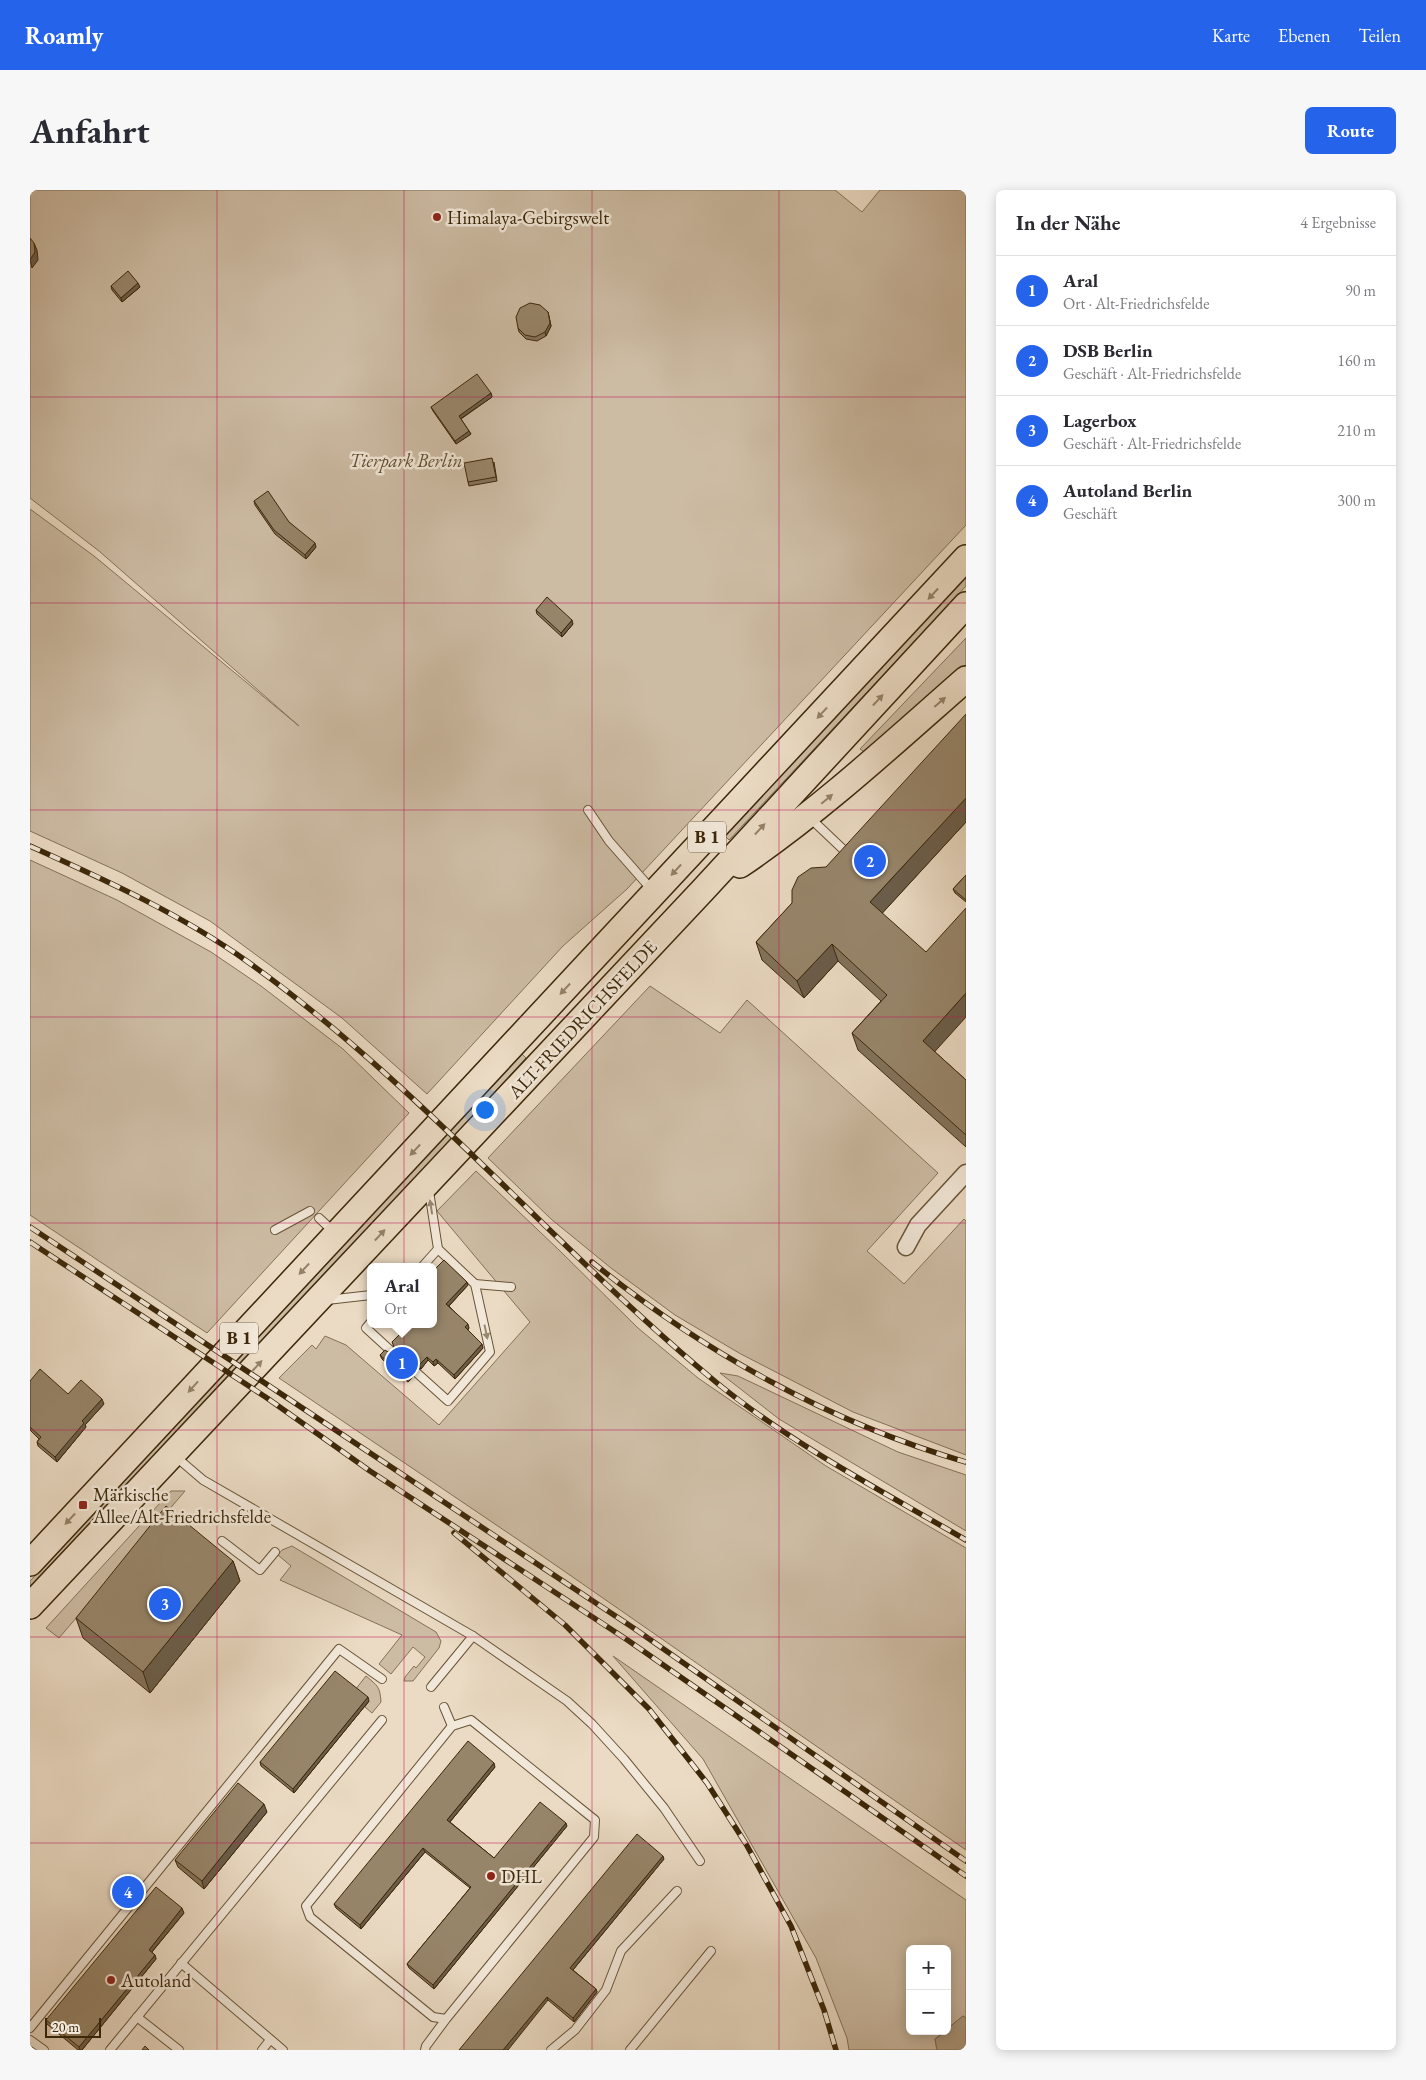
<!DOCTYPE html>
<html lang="de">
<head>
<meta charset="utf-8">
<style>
  body { margin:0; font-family:"EB Garamond",serif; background:#f7f7f7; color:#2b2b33 }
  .controls { position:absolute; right:15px; bottom:15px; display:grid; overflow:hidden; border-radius:8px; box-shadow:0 2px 12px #0003 }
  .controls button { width:45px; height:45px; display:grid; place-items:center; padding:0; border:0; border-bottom:1px solid #e1e1e2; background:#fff; color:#2b2b33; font:25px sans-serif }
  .scale { position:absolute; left:15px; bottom:12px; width:56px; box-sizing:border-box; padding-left:5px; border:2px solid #3c2708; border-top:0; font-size:14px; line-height:18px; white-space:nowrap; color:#3c2708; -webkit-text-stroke:4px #f2e8d9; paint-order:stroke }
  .you { position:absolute; left:454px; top:919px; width:18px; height:18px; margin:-12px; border:4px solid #fff; border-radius:50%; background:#1a73e8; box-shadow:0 0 0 8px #1a73e833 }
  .badge { display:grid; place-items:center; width:32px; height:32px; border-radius:50%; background:#2563eb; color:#fff; font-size:16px; font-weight:700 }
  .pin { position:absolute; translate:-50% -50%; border:2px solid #fff; box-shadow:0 1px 5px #0006 }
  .popup { position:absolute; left:337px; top:1073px; width:70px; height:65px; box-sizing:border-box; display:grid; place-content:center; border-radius:8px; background:#fff; filter:drop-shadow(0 1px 4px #0005); font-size:16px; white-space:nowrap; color:#7c7c81 }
  .popup b { font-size:19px; color:#2b2b33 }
  .popup::after { content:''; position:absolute; left:50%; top:100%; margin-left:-10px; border:10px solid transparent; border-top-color:#fff }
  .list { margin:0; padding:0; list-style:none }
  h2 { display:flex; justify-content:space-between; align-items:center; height:65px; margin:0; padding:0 20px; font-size:21px }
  h2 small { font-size:16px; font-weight:400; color:#7c7c81 }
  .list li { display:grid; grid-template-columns:32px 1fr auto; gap:15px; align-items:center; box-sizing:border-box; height:70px; padding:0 20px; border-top:1px solid #e1e1e2 }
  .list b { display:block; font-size:19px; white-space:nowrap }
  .list p { margin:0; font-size:16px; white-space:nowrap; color:#7c7c81 }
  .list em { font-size:16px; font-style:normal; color:#7c7c81 }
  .map { position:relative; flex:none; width:936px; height:1860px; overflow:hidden; border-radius:8px }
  header { display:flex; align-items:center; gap:30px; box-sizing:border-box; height:70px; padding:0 25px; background:#2563eb; color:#fff }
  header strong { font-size:24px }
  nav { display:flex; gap:28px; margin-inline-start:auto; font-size:18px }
  .intro { display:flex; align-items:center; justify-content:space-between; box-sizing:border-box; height:120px; padding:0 30px }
  h1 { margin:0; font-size:35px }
  .button { padding:12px 22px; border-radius:8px; background:#2563eb; color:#fff; font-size:18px; font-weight:700 }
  main { display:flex; gap:30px; padding:0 30px }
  aside { flex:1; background:#fff; border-radius:8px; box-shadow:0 2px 12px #0003 }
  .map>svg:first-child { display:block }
  .green { fill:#cdbca4; stroke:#847256 }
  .water { fill:#b09e84; stroke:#826e52 }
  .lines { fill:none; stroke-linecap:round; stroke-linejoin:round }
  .service-casing { stroke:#685437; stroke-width:10 }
  .minor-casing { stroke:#685437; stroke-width:19 }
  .primary-casing { stroke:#3c2708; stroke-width:28 }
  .service { stroke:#f2e8d9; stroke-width:8 }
  .minor { stroke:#f2e8d9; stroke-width:16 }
  .primary { stroke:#ebdbc4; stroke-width:25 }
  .rail-casing { stroke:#3c2708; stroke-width:5.5 }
  .rail { stroke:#f2e8d9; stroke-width:4; stroke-dasharray:11; stroke-linecap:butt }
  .wall { fill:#82725b; stroke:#3c2708 }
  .shaded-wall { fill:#6a5d4a; stroke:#3c2708 }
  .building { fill:#97856a; stroke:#3c2708 }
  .oneway { fill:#948166 }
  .oneway2 { fill:#978870 }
  .grid { fill:none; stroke:#c2185b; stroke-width:1; stroke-opacity:0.55 }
  .poi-dot { fill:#8f2418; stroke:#f2e8d9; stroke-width:2 }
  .labels { text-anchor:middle; stroke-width:5; stroke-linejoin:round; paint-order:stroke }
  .shield { fill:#f2e8d9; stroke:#736147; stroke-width:1 }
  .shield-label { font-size:18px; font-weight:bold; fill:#3c2708 }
  .poi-label { font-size:19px; fill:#3c2708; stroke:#f2e8d9; text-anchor:start }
  .park-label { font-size:19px; font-style:italic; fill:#604c2f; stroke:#f2e8d9 }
  .street-label { font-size:19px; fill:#3c2708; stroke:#f2e8d9 }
</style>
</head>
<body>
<header>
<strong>Roamly</strong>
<nav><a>Karte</a><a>Ebenen</a><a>Teilen</a></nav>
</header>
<div class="intro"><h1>Anfahrt</h1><a class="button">Route</a></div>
<main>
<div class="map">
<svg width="936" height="1860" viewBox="0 0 936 1860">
  <rect width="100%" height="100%" fill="#ebdbc4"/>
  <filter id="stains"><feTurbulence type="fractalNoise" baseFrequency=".004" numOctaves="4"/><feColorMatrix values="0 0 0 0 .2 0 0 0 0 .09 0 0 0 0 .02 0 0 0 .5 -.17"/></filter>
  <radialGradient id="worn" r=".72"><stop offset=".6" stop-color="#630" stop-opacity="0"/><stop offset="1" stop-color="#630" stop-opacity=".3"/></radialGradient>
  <g class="green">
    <path d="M 0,0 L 805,0 L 832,22 L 850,0 L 936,0 L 936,335 L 597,699 L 533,756 L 397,904 L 312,828 L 180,731 L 92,683 L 0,641 L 0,319 L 64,366 L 269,536 L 69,361 L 0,308 Z"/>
    <path d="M 936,387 L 936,396 L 699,650 L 695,646 Z"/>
    <path d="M 936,448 L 936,475 L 836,563 L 830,559 Z"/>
    <path d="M 0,670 L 87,710 L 181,762 L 231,796 L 313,859 L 379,923 L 177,1143 L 0,1025 Z"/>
    <path d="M 620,796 L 690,843 L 717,810 L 908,983 L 837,1061 L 874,1094 L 934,1029 L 936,1031 L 936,1265 L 823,1222 L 709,1163 L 645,1125 L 581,1078 L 521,1029 L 458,968 Z"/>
    <path d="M 492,864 L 496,868 L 0,1402 L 0,1391 Z"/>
    <path d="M 446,981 L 529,1060 L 608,1138 L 668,1188 L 796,1276 L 936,1358 L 936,1660 L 521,1372 L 249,1188 L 282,1155 L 286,1159 L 295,1146 L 316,1155 L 409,1235 L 500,1132 L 407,1021 Z"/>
    <path d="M 690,1183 L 708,1186 L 868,1262 L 936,1285 L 936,1341 L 749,1229 Z"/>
    <path d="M 141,1301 L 155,1301 L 29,1448 L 16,1438 Z"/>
    <path d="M 262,1356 L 406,1442 L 411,1451 L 409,1458 L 383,1491 L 374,1491 L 375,1487 L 384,1476 L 386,1478 L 395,1467 L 383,1457 L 361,1484 L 349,1474 L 372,1445 L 250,1390 L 261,1376 L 248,1365 L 252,1360 Z"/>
    <path d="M 583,1466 L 936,1710 L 936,1828 L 933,1826 L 917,1839 L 917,1759 L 880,1759 L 880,1841 L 915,1841 L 905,1849 L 907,1860 L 819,1860 L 817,1848 L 786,1768 L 673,1569 Z"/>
    <path d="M 336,1486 C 348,1496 350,1497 351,1512 L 342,1523 L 335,1517 L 339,1511 L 325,1500 Z"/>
  </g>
  <path class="water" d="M 933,1826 L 936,1828 L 936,1860 L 907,1860 L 905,1849 L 917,1841 L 917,1839 Z"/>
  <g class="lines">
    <g class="service-casing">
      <g id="service">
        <path d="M 558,620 L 579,651 L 622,700"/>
        <path d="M 779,627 L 818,664"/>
        <path d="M 289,1028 L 304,1042"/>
        <path d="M 245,1040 L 280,1021"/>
        <path d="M 392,1077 L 408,1059 L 399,1001"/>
        <path d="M 445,1094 L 481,1097"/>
        <path d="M 297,1110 L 341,1105"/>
        <path d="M 341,1132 L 336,1138 L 360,1160"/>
        <path d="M 387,1183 L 418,1211 L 460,1162 L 445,1094 L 408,1059"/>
        <path d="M 145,1266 L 173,1290 L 443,1446 L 537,1511 L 562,1534 L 594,1569 L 634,1618 L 670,1671"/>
        <path d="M 192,1351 L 230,1380 L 245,1362"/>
        <path d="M 401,1497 L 443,1446"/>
        <path d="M 414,1517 L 422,1536"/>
        <path d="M 151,1773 L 253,1860"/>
        <path d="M 107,1827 L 149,1860"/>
        <path d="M 0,1838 L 309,1459 L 352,1489"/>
        <path d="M 0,1850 L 14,1860"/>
        <path d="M 80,1860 L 352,1530"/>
        <path d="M 232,1860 L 240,1850"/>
        <path d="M 395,1860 L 396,1856 L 416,1829 L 564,1647 L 565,1630 L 441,1530 L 422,1536 L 276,1716 L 280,1727 L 403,1827 L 416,1829"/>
        <path d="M 521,1860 L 545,1840 L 576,1800 L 591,1761 L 647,1701"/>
        <path d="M 600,1860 L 681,1761"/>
      </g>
    </g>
    <g class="minor-casing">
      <path id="minor" d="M 876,1057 L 888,1035 L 936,983"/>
    </g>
    <g class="primary-casing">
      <g id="primary">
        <path d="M 710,675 C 791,620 863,553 936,489"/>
        <path d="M 0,1373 L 936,368"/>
        <path d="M 0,1416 L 673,700 L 936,415"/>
      </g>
    </g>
    <use href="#service" class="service"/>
    <use href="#minor" class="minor"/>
    <use href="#primary" class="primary"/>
    <g class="rail-casing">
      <g id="rail">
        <path d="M 0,656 C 75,690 151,724 218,772 C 390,895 525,1059 687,1193 C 763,1255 852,1301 936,1350"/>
        <path d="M 0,1037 L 605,1439 L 936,1671"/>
        <path d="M 0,1052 L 237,1208 L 340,1281 L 596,1449 L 936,1686"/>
        <path d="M 562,1072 C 672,1161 800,1233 936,1272"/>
        <path d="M 424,1343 L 535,1435 L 619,1519 L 677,1593 L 716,1654 L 761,1736 L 794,1820 L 806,1860"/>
      </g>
    </g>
    <use href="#rail" class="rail"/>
  </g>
  <g class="wall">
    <path d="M 81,96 L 110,97 L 92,112 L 82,100 Z"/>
    <path d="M 518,122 L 521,136 L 516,146 L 507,151 L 496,149 L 489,142 L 488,138 Z"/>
    <path d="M 461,203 L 462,207 L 431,229 L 441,244 L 426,254 L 403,221 L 401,217 Z"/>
    <path d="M 464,272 L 467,291 L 439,296 L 438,292 Z"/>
    <path d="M 224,311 L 259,332 L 286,357 L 276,369 L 245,344 L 225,315 Z"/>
    <path d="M 506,420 L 543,434 L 532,447 L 507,424 Z"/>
    <path d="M 936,632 L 852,723 L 905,862 L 936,890 L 936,957 L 828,860 L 822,843 L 851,811 L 808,771 L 774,808 L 732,770 L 726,752 L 796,677 Z"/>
    <path d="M 936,685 L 936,712 L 925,703 L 923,699 Z"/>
    <path d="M 403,1081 L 438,1095 L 419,1116 L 439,1138 L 438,1140 L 453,1158 L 425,1189 L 408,1173 L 404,1176 L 398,1170 L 391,1179 L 386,1178 L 383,1180 L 383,1187 L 378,1192 L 352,1169 L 350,1165 L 362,1160 L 370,1144 L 359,1134 L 403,1134 Z"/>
    <path d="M 0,1191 L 38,1204 L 74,1214 L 55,1235 L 56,1237 L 27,1272 L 8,1256 L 7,1252 L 9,1249 L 0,1240 Z"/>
    <path d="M 203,1371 L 210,1391 L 120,1503 L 53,1448 L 46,1428 Z"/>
    <path d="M 339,1511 L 264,1603 L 231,1576 L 230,1572 Z"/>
    <path d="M 465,1577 L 420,1632 L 464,1668 L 537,1636 L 404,1799 L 379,1778 L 377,1774 L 440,1698 L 395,1662 L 331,1739 L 306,1718 L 304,1714 Z"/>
    <path d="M 237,1622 L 174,1699 L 148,1677 L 145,1670 Z"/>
    <path d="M 634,1669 L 543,1780 L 566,1799 L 567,1802 L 544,1832 L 518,1810 L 429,1860 Z"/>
    <path d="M 154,1723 L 122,1762 L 125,1765 L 126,1769 L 52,1860 L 48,1860 L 17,1834 L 16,1830 Z"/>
  </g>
  <g class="shaded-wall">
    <path d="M 4,53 L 7,60 L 8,70 L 2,78 L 0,70 Z"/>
    <path d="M 108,93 L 110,97 L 92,112 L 91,108 Z"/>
    <path d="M 518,122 L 521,136 L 516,146 L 515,142 Z"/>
    <path d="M 461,203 L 462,207 L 430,229 L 429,226 Z"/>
    <path d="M 439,241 L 441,244 L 426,254 L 425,251 Z"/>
    <path d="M 285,353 L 286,357 L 276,369 L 275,365 Z"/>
    <path d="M 542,430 L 543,434 L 532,447 L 531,443 Z"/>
    <path d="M 936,608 L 936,632 L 847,729 L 840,712 Z"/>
    <path d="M 802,754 L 808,771 L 774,808 L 767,791 Z"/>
    <path d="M 936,803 L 936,827 L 899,868 L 893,851 Z"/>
    <path d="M 437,1092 L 438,1095 L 417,1118 L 416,1114 Z"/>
    <path d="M 438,1134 L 439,1138 L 436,1141 L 435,1137 Z"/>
    <path d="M 452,1154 L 453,1158 L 425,1189 L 424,1185 Z"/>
    <path d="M 397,1167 L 398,1170 L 391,1179 L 389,1175 Z"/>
    <path d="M 406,1169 L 408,1173 L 404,1176 L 403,1172 Z"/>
    <path d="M 384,1174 L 386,1178 L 383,1180 L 383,1187 L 378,1192 L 377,1189 L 381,1176 Z"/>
    <path d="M 72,1209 L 74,1214 L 55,1235 L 56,1237 L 27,1272 L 25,1267 L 52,1231 Z"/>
    <path d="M 203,1371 L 210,1391 L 120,1503 L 113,1482 Z"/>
    <path d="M 338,1507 L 339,1511 L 264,1603 L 263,1599 Z"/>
    <path d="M 464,1573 L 465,1577 L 419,1633 L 417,1630 Z"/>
    <path d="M 234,1614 L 237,1622 L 174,1699 L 172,1691 Z"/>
    <path d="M 536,1633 L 537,1636 L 404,1799 L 403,1795 Z"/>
    <path d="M 393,1658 L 395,1662 L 331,1739 L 330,1735 Z"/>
    <path d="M 633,1666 L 634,1669 L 542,1781 L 540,1778 Z"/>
    <path d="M 152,1718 L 154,1723 L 120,1764 L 119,1760 Z"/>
    <path d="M 125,1765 L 126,1769 L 52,1860 L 50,1860 L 49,1857 Z"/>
    <path d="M 566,1799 L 567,1802 L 544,1832 L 543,1828 Z"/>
    <path d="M 517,1807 L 518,1810 L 478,1860 L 473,1860 Z"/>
  </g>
  <g class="building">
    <path d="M 0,48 L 4,53 L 5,62 L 0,70 Z"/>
    <path d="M 98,81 L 108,93 L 91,108 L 81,96 Z"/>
    <path d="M 500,113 L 510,115 L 518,122 L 520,133 L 515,142 L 505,147 L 495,145 L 488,138 L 486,127 L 490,118 Z"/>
    <path d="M 447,184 L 461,203 L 429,226 L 439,241 L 425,251 L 401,217 Z"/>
    <path d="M 462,268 L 466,287 L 438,292 L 434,273 Z"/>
    <path d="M 238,301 L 259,332 L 285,353 L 275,365 L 244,340 L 224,311 Z"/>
    <path d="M 517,407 L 542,430 L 531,443 L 506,420 Z"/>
    <path d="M 936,524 L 936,608 L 840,712 L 896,762 L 936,718 L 936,803 L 893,851 L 936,890 L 936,945 L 822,843 L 857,805 L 802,754 L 767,791 L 726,752 L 762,713 L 762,700 L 768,687 L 781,678 L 796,677 Z"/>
    <path d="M 936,685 L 936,710 L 923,699 Z"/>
    <path d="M 414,1070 L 437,1092 L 416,1114 L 438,1134 L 435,1137 L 452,1154 L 424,1185 L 406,1169 L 403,1172 L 397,1167 L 389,1175 L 384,1174 L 381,1176 L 382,1183 L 377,1189 L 350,1165 L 355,1160 L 358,1162 L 362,1160 L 364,1157 L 362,1152 L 371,1143 L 361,1134 L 403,1134 L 403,1081 Z"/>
    <path d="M 10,1179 L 38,1204 L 51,1190 L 72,1209 L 52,1231 L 54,1233 L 25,1267 L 7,1252 L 11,1247 L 0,1237 L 0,1191 Z"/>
    <path d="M 136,1316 L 203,1371 L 113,1482 L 46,1428 Z"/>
    <path d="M 305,1481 L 338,1507 L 263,1599 L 230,1572 Z"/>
    <path d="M 438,1551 L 464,1573 L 417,1630 L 464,1668 L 510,1612 L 536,1633 L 403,1795 L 377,1774 L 441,1697 L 393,1658 L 330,1735 L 304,1714 Z"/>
    <path d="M 208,1593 L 234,1614 L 172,1691 L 145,1670 Z"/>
    <path d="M 607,1644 L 633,1666 L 540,1778 L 566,1799 L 543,1828 L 517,1807 L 473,1860 L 429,1860 Z"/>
    <path d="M 126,1697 L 152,1718 L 119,1760 L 125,1765 L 49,1857 L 16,1830 Z"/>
    <path d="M 115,1856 L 119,1860 L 112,1860 Z"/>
  </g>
  <defs><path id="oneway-solid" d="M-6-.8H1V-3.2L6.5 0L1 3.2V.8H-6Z" transform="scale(1.25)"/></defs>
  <g class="oneway">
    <use href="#oneway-solid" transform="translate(903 404) rotate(133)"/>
    <use href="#oneway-solid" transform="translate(848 510) rotate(-47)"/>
    <use href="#oneway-solid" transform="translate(910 512) rotate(-41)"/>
    <use href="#oneway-solid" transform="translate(792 523) rotate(133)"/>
    <use href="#oneway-solid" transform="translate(797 609) rotate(-40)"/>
    <use href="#oneway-solid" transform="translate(730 639) rotate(-47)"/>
    <use href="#oneway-solid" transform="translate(646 680) rotate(133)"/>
    <use href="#oneway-solid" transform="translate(535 799) rotate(133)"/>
    <use href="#oneway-solid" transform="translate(385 960) rotate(133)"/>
    <use href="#oneway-solid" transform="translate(350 1045) rotate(-47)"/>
    <use href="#oneway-solid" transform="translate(274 1079) rotate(133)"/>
    <use href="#oneway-solid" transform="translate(227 1176) rotate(-47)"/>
    <use href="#oneway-solid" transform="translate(163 1197) rotate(132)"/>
    <use href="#oneway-solid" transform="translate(40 1329) rotate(133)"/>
  </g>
  <g class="oneway2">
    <use href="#oneway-solid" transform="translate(401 1017) rotate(-99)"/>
    <use href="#oneway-solid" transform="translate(456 1142) rotate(78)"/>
  </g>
  <path class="grid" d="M 187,0 L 187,1860M 374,0 L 374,1860M 562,0 L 562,1860M 749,0 L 749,1860M 0,207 L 936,207M 0,413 L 936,413M 0,620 L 936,620M 0,827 L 936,827M 0,1033 L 936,1033M 0,1240 L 936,1240M 0,1447 L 936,1447M 0,1653 L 936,1653"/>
  <g class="poi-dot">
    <circle cx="407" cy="27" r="5"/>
    <rect x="48" y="1310" width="10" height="10" rx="2.5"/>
    <circle cx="461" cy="1686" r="5"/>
    <circle cx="81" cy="1790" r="5"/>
  </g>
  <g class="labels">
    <g class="shield">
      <rect x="658" y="631.5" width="38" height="31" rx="4"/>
      <rect x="190" y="1132.5" width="38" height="31" rx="4"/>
    </g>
    <g class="shield-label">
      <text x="677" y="653">B 1</text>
      <text x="209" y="1154">B 1</text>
    </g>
    <g class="poi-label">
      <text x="417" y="34">Himalaya-Gebirgswelt</text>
      <text x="63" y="1311">Märkische<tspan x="63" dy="22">Allee/Alt-Friedrichsfelde</tspan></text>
      <text x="471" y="1693">DHL</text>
      <text x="91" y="1797">Autoland</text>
    </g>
    <g class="park-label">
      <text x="376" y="277">Tierpark Berlin</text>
    </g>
    <g class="street-label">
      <text transform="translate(552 829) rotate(-47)" y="7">ALT-FRIEDRICHSFELDE</text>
    </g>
  </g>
  <rect width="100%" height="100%" filter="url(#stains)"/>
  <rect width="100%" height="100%" fill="url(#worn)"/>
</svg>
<div class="controls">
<button>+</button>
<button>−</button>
</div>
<div class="scale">20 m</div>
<div class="you"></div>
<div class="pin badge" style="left:372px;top:1173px">1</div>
<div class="popup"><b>Aral</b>Ort</div>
<div class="pin badge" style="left:840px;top:671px">2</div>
<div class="pin badge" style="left:135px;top:1414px">3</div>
<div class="pin badge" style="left:98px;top:1702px">4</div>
</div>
<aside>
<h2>In der Nähe<small>4 Ergebnisse</small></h2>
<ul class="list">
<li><span class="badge">1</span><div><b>Aral</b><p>Ort · Alt-Friedrichsfelde</p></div><em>90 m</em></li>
<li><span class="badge">2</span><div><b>DSB Berlin</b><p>Geschäft · Alt-Friedrichsfelde</p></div><em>160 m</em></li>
<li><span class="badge">3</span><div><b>Lagerbox</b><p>Geschäft · Alt-Friedrichsfelde</p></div><em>210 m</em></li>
<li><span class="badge">4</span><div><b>Autoland Berlin</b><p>Geschäft</p></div><em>300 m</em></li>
</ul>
</aside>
</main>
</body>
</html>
